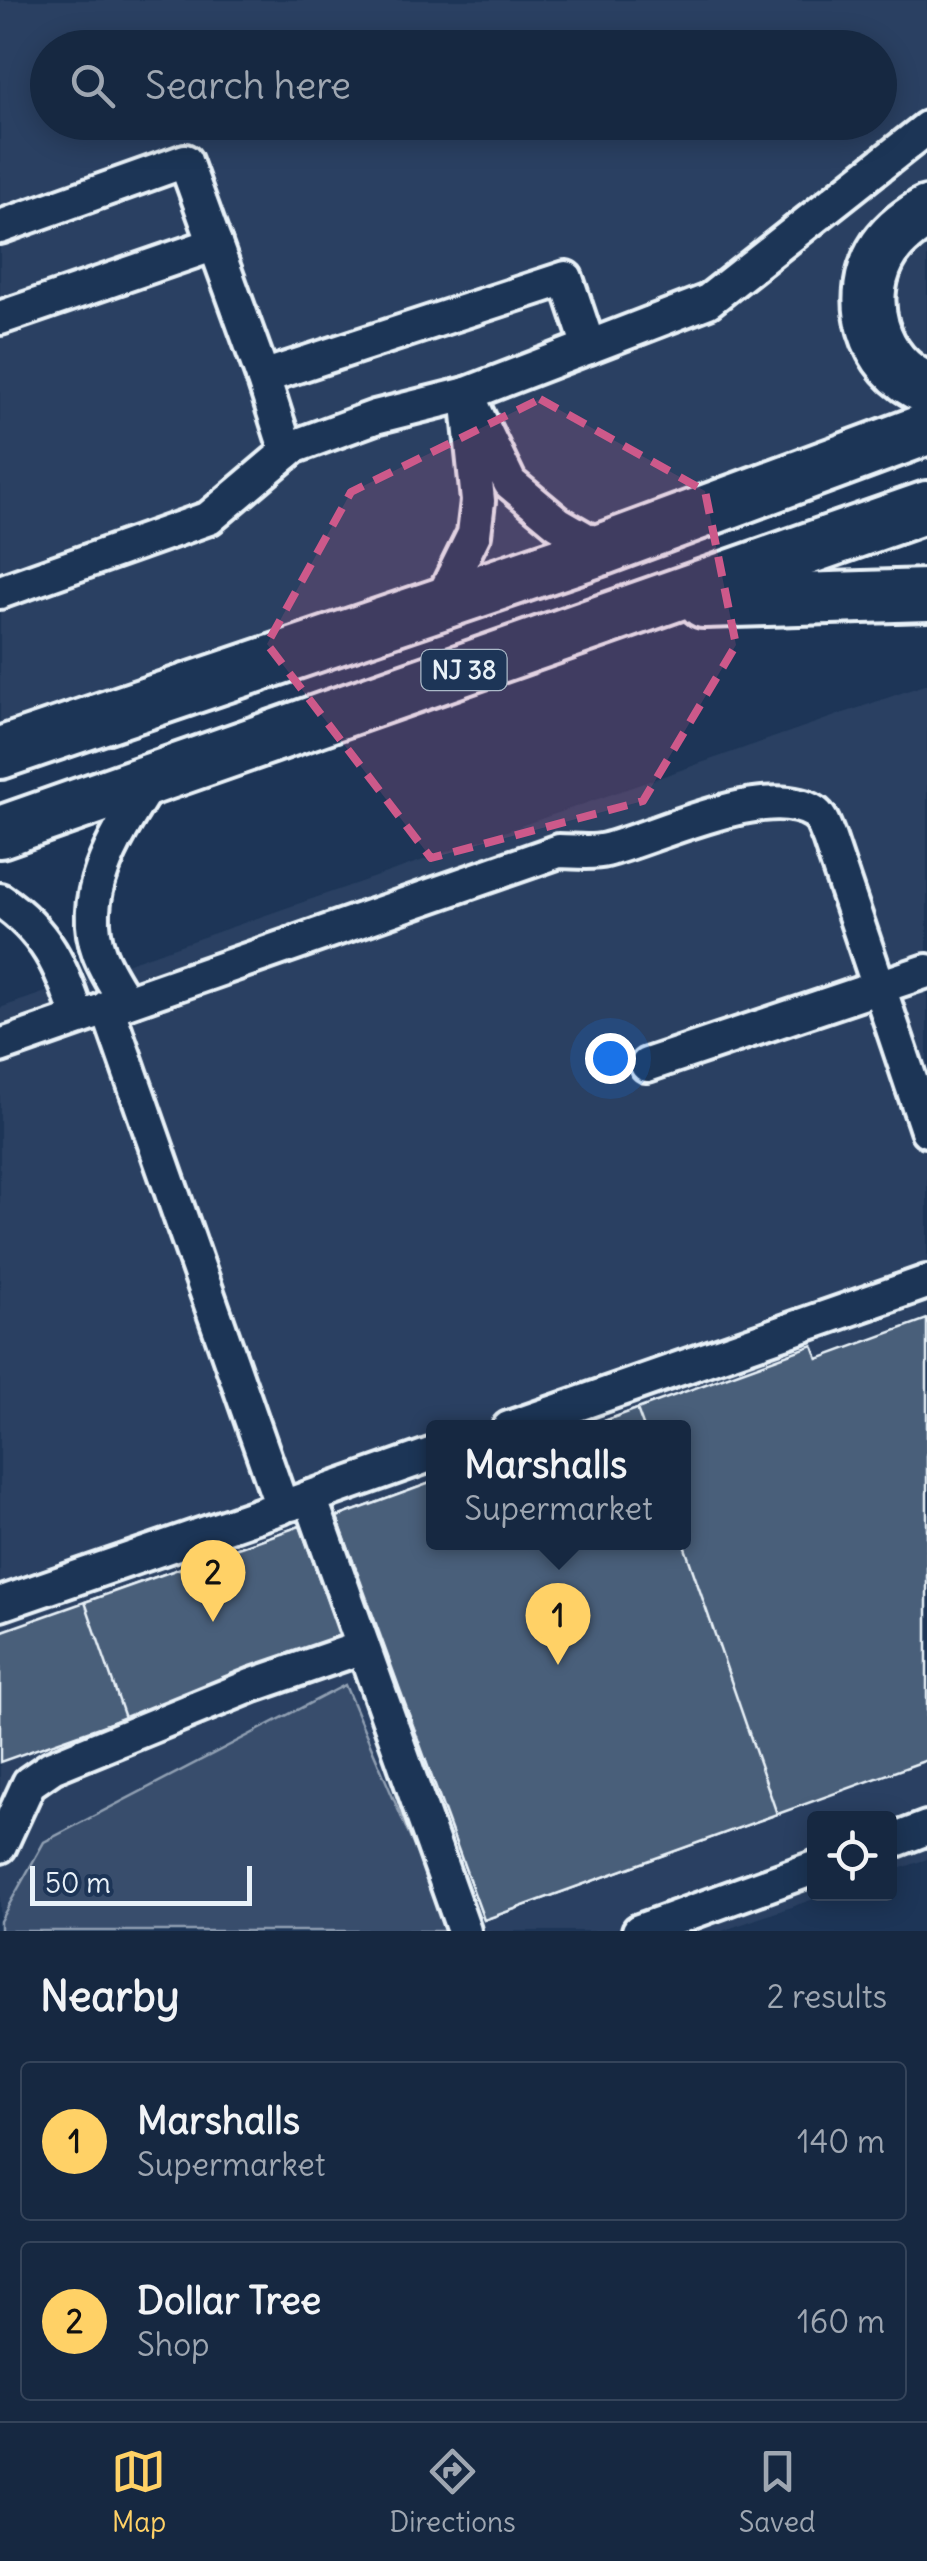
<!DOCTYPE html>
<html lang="en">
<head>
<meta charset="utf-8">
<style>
  body { margin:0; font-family:Delius,sans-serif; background:#1f3048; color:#f1f3f6 }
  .controls { position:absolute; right:30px; bottom:30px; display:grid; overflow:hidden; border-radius:10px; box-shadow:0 5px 25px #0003 }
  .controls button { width:90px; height:90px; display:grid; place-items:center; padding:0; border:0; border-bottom:2px solid #35445a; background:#162841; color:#f1f3f6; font:50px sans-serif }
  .scale { position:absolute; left:30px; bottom:25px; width:222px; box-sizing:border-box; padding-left:10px; border:5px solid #e8f1f8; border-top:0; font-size:28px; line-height:35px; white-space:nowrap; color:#e8f1f8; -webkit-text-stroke:8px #1d3557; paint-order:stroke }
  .you { position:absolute; left:610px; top:1058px; width:35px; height:35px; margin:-25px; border:8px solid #fff; border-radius:50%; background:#1a73e8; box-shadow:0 0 0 15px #1a73e833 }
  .badge { display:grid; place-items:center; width:65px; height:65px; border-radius:50%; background:#ffd166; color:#111; font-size:32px; font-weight:700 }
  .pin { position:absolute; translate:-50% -82px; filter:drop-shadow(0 2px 5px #0008) }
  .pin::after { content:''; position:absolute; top:52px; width:35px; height:30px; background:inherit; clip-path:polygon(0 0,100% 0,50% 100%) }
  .popup { position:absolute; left:426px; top:1420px; width:265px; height:130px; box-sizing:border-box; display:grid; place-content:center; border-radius:10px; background:#162841; filter:drop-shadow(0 2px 8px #0005); font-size:32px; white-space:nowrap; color:#9ea6b1 }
  .popup b { font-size:38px; color:#f1f3f6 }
  .popup::after { content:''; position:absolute; left:50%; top:100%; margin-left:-20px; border:20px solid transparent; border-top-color:#162841 }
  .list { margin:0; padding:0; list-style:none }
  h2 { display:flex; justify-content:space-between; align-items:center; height:130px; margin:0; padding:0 40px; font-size:42px }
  h2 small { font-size:32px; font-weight:400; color:#9ea6b1 }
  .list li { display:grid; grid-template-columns:65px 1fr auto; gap:30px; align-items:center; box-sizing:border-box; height:160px; margin:0 20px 20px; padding:0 20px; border:2px solid #35445a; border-radius:10px }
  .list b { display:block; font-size:38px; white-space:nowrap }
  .list p { margin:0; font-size:32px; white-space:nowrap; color:#9ea6b1 }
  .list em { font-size:32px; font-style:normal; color:#9ea6b1 }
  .icon { flex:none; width:55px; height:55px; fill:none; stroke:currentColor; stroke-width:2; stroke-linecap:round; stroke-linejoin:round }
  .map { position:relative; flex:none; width:927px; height:1931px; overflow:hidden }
  .search { position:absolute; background:#162841; box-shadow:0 5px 25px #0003; left:30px; right:30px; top:30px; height:110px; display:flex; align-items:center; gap:25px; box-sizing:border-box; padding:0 35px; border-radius:55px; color:#9ea6b1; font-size:38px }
  .sheet { height:490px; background:#162841 }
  nav { display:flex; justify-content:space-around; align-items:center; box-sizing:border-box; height:140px; border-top:2px solid #35445a; background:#162841; font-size:28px; color:#9ea6b1 }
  nav a { display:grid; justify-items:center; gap:5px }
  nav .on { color:#ffd166 }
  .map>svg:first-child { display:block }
  .built { fill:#2a4162; fill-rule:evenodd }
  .green { fill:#374d6c; stroke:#909fb2; stroke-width:2.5 }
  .building { fill:#495e7a; stroke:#e8f1f8; stroke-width:2.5 }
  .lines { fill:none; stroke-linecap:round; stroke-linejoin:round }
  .minor-casing { stroke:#e8f1f8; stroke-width:40 }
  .highway-casing { stroke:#e8f1f8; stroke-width:58 }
  .minor { stroke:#1d3557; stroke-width:32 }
  .highway { stroke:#1d3557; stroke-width:50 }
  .marked { fill:#cd598a; fill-opacity:0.2; stroke:#cd598a; stroke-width:8; stroke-dasharray:20 12; stroke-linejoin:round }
  .labels { text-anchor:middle; stroke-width:8; stroke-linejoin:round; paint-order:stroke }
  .shield { fill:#1d3557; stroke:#abb9c8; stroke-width:2.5 }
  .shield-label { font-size:25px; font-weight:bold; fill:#e8f1f8 }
</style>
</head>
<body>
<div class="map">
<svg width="927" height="1931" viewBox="0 0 927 1931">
  <rect width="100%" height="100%" fill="#1d3557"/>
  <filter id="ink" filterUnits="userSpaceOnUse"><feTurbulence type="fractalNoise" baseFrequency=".01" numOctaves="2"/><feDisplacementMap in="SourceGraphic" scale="20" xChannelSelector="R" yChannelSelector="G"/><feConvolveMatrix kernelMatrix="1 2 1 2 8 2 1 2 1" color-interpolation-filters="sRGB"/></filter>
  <g filter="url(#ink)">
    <g class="built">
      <path d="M 0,0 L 927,0 L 927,431 L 0,753 ZM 48,48 L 880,48 L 880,122 L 48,122 Z"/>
      <path d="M 927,684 L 927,1859 L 890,1872 L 890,1819 L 814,1819 L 814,1894 L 828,1894 L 722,1931 L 450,1931 L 345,1686 L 44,1842 L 0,1921 L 0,1008 ZM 433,1428 L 683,1428 L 683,1542 L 433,1542 Z"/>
    </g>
    <path class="green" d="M 345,1685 L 450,1931 L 0,1931 L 0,1921 L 44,1842 Z"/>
    <g class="building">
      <path d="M 927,1319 L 927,1760 L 484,1920 L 337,1517 L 433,1482 L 433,1542 L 683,1542 L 683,1428 L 585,1428 L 813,1345 L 818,1359 Z"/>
      <path d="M 637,1409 L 644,1428 L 585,1428 Z"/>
      <path d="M 433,1482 L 433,1542 L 683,1542 L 777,1814 L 484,1920 L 337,1517 Z"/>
      <path d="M 300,1526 L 342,1641 L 0,1762 L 0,1632 Z"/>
      <path d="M 300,1526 L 342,1641 L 125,1718 L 85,1602 Z"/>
    </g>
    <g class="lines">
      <g class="minor-casing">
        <g id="minor">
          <path d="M 0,227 L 185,161 L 263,377 L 566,278 L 589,347"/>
          <path d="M 0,318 L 215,244"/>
          <path d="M 263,377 L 287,452"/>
          <path d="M 0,592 L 209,518 L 293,447 L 375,417 L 467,394 L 708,301 L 927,128"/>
          <path d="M 439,605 L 474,534 L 478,501 L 467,394 L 510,483 L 558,523 L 603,549"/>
          <path d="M 0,900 C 46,931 62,967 78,1018"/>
          <path d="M 125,1001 C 116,986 105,970 99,953 C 76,891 121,829 152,779"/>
          <path d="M 0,1046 L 559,851 C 574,851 591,854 606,850 C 657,837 766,782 814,812 C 822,817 825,829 829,838 L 927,1130"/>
          <path d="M 647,1065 L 927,971"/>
          <path d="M 509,1428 L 927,1282"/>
          <path d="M 310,1497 L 464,1931"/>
          <path d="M 291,1504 L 433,1454"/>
          <path d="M 0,1604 L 282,1507 L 107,1007"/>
          <path d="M 890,1842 L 927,1828"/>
          <path d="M 0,1846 L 29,1783 L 52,1767 L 253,1685 L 363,1647"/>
          <path d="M 639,1931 L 814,1868"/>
        </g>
      </g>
      <g class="highway-casing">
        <g id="highway">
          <path d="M 927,212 C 911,222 896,232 885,248 C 853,295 872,367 927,388"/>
          <path d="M 704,602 L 927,595"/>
          <path d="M 0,753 L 603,549 L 927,429"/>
          <path d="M 0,832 L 927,507"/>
        </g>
      </g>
      <use href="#minor" class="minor"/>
      <use href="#highway" class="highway"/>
    </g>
  </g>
  <path class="marked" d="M 540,399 L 705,491 L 736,645 L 643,801 L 431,858 L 267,644 L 351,492 Z"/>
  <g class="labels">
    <rect class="shield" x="421.5" y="650" width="85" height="40" rx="8"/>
    <g class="shield-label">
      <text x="464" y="679">NJ 38</text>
    </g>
  </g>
</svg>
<div class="controls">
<button><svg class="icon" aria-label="locate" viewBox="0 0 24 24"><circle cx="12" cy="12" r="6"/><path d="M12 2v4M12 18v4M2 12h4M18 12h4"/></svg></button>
</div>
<div class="scale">50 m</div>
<div class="you"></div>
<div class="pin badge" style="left:558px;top:1665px">1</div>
<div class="popup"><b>Marshalls</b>Supermarket</div>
<div class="pin badge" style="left:213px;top:1622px">2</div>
<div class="search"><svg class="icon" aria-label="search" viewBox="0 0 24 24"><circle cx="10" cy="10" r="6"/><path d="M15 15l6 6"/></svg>Search here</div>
</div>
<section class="sheet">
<h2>Nearby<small>2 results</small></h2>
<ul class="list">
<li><span class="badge">1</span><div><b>Marshalls</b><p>Supermarket</p></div><em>140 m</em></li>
<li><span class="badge">2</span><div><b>Dollar Tree</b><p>Shop</p></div><em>160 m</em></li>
</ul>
</section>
<nav>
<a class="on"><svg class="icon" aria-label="map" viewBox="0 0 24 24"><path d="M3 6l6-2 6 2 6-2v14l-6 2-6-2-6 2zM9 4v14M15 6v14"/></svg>Map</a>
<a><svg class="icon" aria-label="directions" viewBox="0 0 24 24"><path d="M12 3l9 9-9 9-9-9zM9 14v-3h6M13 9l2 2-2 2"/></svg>Directions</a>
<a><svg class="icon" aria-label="saved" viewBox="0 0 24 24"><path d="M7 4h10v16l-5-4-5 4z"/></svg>Saved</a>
</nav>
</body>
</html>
